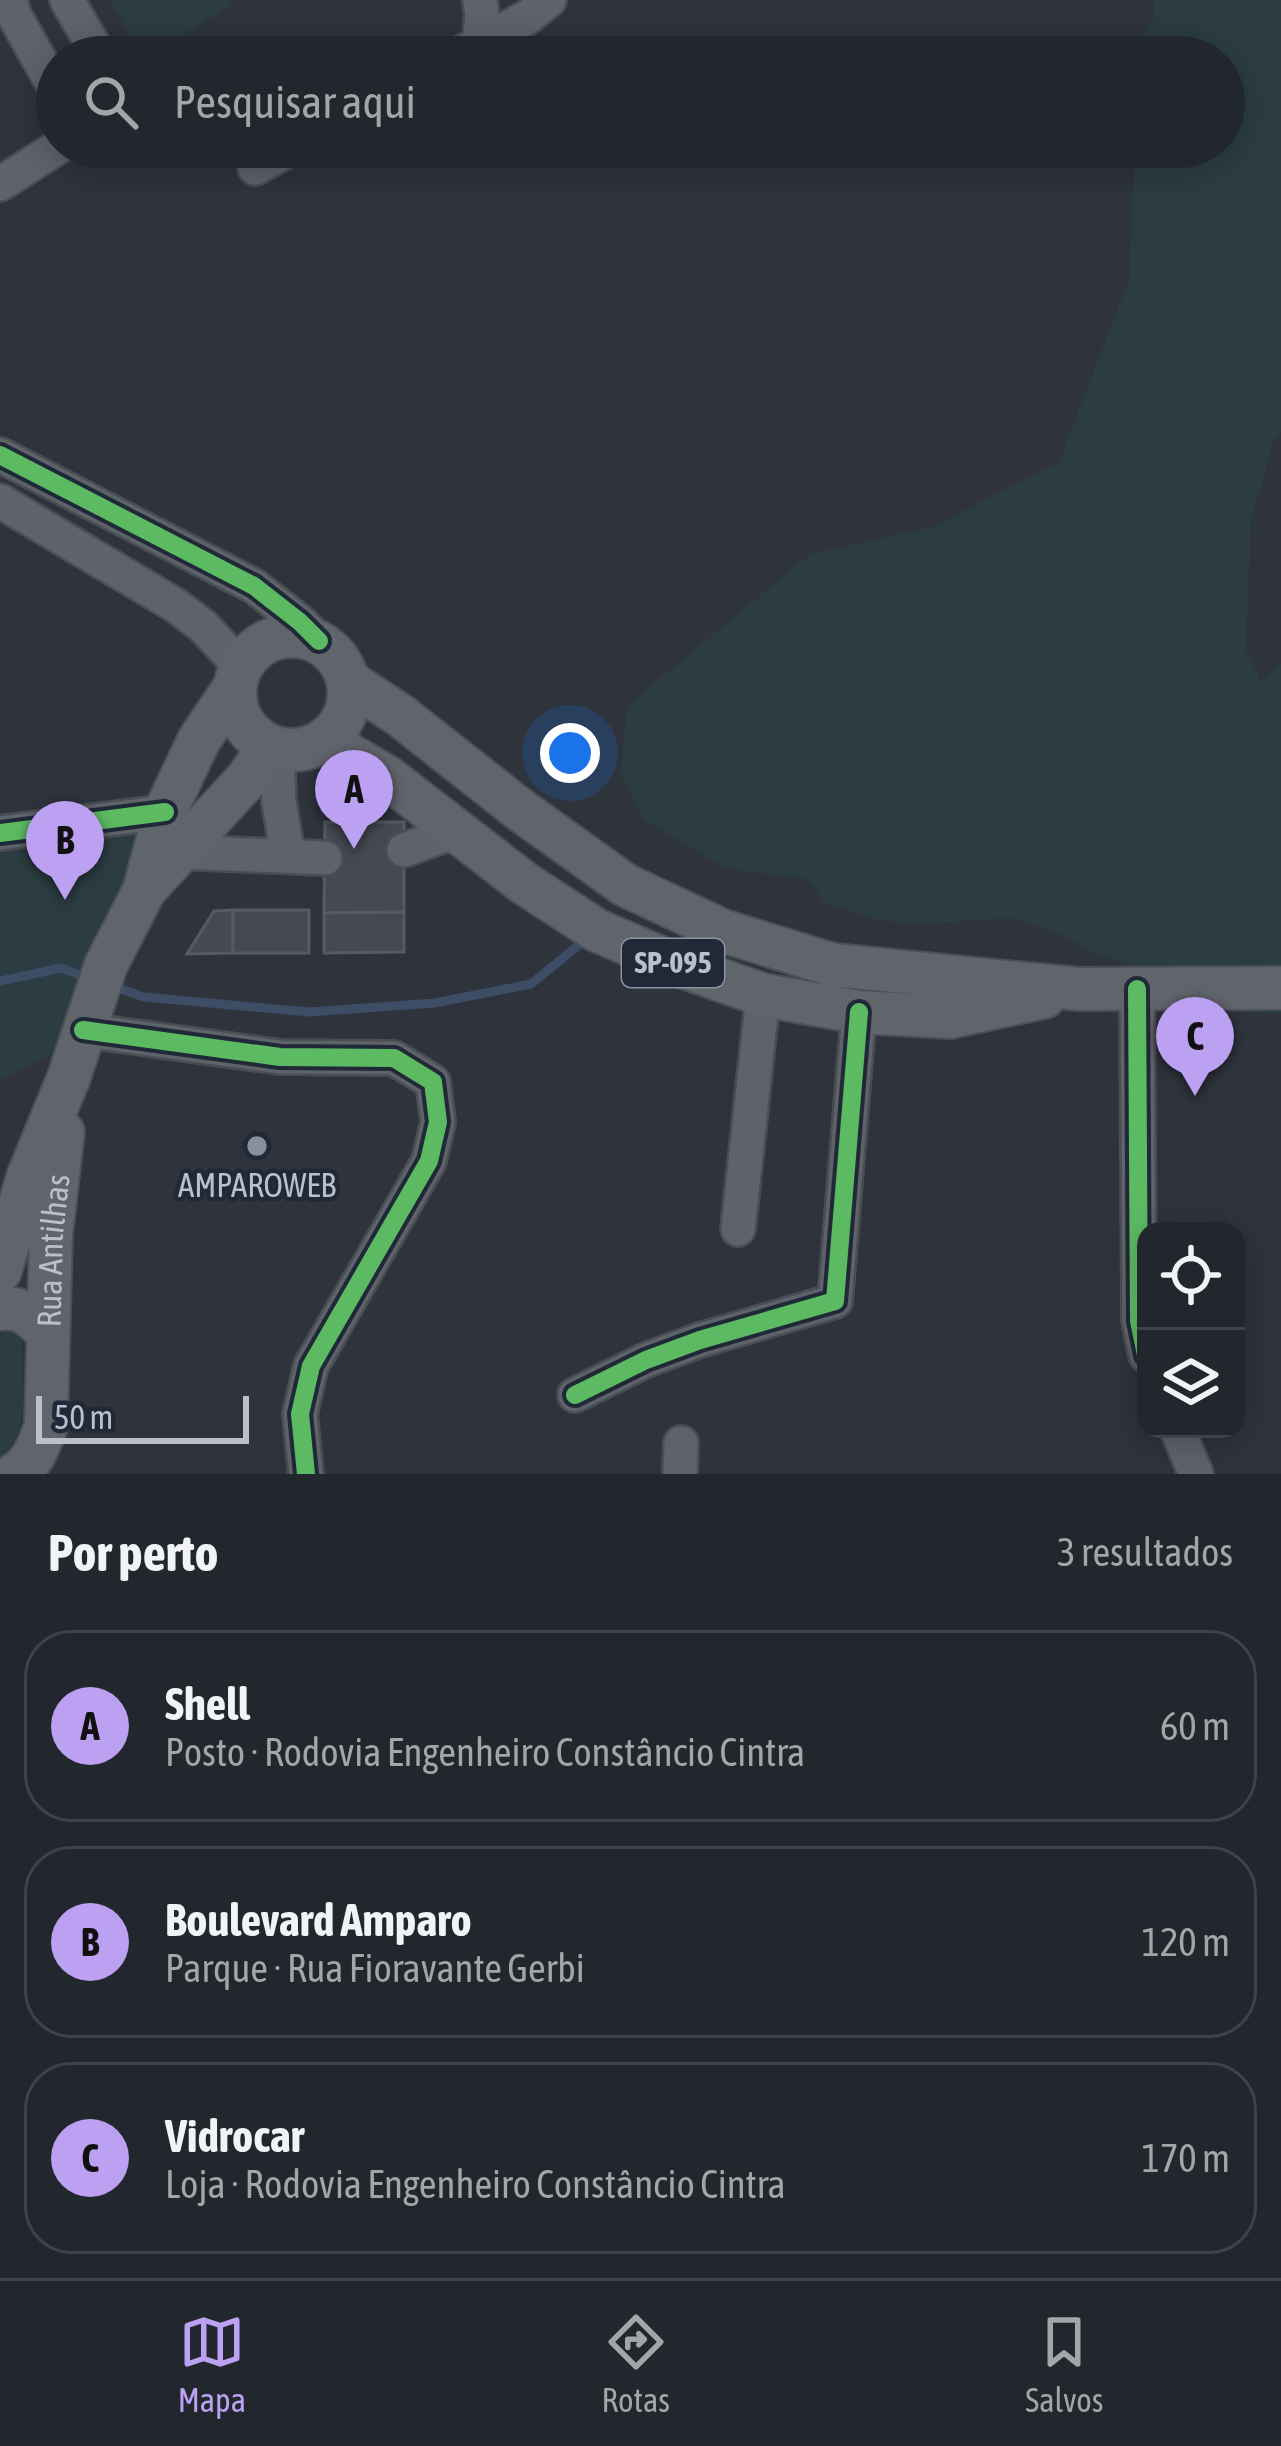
<!DOCTYPE html>
<html lang="pt">
<head>
<meta charset="utf-8">
<style>
  body { margin:0; font-family:"Asap Condensed",sans-serif; background:#2a2e35; color:#f1f3f6 }
  .controls { position:absolute; right:36px; bottom:36px; display:grid; overflow:hidden; border-radius:24px; box-shadow:0 6px 30px #0003 }
  .controls button { width:108px; height:108px; display:grid; place-items:center; padding:0; border:0; border-bottom:3px solid #3f4349; background:#22262d; color:#f1f3f6; font:60px sans-serif }
  .scale { position:absolute; left:36px; bottom:30px; width:213px; box-sizing:border-box; padding-left:12px; border:6px solid #b9c0cb; border-top:0; font-size:33px; line-height:42px; white-space:nowrap; color:#b9c0cb; -webkit-text-stroke:9px #202937; paint-order:stroke }
  .you { position:absolute; left:570px; top:753px; width:42px; height:42px; margin:-30px; border:9px solid #fff; border-radius:50%; background:#1a73e8; box-shadow:0 0 0 18px #1a73e833 }
  .badge { display:grid; place-items:center; width:78px; height:78px; border-radius:50%; background:#bca0f2; color:#111; font-size:39px; font-weight:700 }
  .pin { position:absolute; translate:-50% -99px; filter:drop-shadow(0 3px 6px #0008) }
  .pin::after { content:''; position:absolute; top:63px; width:42px; height:36px; background:inherit; clip-path:polygon(0 0,100% 0,50% 100%) }
  .list { margin:0; padding:0; list-style:none }
  h2 { display:flex; justify-content:space-between; align-items:center; height:156px; margin:0; padding:0 48px; font-size:51px }
  h2 small { font-size:39px; font-weight:400; color:#a2a5aa }
  .list li { display:grid; grid-template-columns:78px 1fr auto; gap:36px; align-items:center; box-sizing:border-box; height:192px; margin:0 24px 24px; padding:0 24px; border:3px solid #3f4349; border-radius:48px }
  .list b { display:block; font-size:45px; white-space:nowrap }
  .list p { margin:0; font-size:39px; white-space:nowrap; color:#a2a5aa }
  .list em { font-size:39px; font-style:normal; color:#a2a5aa }
  .icon { flex:none; width:66px; height:66px; fill:none; stroke:currentColor; stroke-width:2; stroke-linecap:round; stroke-linejoin:round }
  .map { position:relative; flex:none; width:1281px; height:1474px; overflow:hidden }
  .search { position:absolute; background:#22262d; box-shadow:0 6px 30px #0003; left:36px; right:36px; top:36px; height:132px; display:flex; align-items:center; gap:30px; box-sizing:border-box; padding:0 42px; border-radius:66px; color:#a2a5aa; font-size:45px }
  .sheet { height:804px; background:#22262d }
  nav { display:flex; justify-content:space-around; align-items:center; box-sizing:border-box; height:168px; border-top:3px solid #3f4349; background:#22262d; font-size:33px; color:#a2a5aa }
  nav a { display:grid; justify-items:center; gap:6px }
  nav .on { color:#bca0f2 }
  .map>svg:first-child { display:block }
  .green { fill:#2b3d42 }
  .lines { fill:none; stroke-linecap:round; stroke-linejoin:round }
  .stream { stroke:#3d4d66; stroke-width:9 }
  .building { fill:#454950; stroke:#565b63; stroke-width:3 }
  .minor-tunnel { stroke:#434851; stroke-width:33; stroke-dasharray:33 16; stroke-linecap:butt }
  .minor-casing { stroke:#4a4e54; stroke-width:38 }
  .major-casing { stroke:#4b5058; stroke-width:46 }
  .minor { stroke:#5e6269; stroke-width:33 }
  .major { stroke:#60646b; stroke-width:42 }
  .cycleway-casing { stroke:#202937; stroke-width:26 }
  .cycleway { stroke:#5cba63; stroke-width:18 }
  .poi-dot { fill:#888f99; stroke:#202937; stroke-width:4.5 }
  .labels { text-anchor:middle; stroke-width:9; stroke-linejoin:round; paint-order:stroke }
  .shield { fill:#202937; stroke:#8b939f; stroke-width:3 }
  .shield-label { font-size:30px; font-weight:bold; fill:#b9c0cb }
  .poi-label { font-size:33px; fill:#b9c0cb; stroke:#202937 }
  .street-label { font-size:33px; fill:#b9c0cb; stroke:#202937 }
</style>
</head>
<body>
<div class="map">
<svg width="1281" height="1474" viewBox="0 0 1281 1474">
  <rect width="100%" height="100%" fill="#2e333c"/>
  <g class="green">
    <path d="M 109,0 L 231,0 L 233,4 L 148,57 L 143,57 Z"/>
    <path d="M 1154,0 L 1281,0 L 1281,432 L 1273,443 L 1251,522 L 1246,650 L 1260,681 L 1281,664 L 1281,1014 L 1234,1011 L 1176,995 L 1145,969 L 1097,954 L 1059,933 L 1011,918 L 921,924 L 878,920 L 821,901 L 822,899 L 808,879 L 725,868 L 643,819 L 620,774 L 627,706 L 810,554 L 932,527 L 1059,462 L 1129,279 L 1135,147 L 1224,147 L 1224,57 L 1131,57 L 1154,18 Z"/>
    <path d="M 163,814 L 79,1041 L 0,1080 L 0,835 Z"/>
    <path d="M 13,1326 L 21,1333 C 21,1372 34,1433 0,1458 L 0,1342 L 3,1333 Z"/>
  </g>
  <g class="lines">
    <g class="stream">
      <path d="M 0,981 L 61,968 L 91,979"/>
      <path d="M 112,986 L 144,997 L 309,1012 L 435,1003 L 531,984 L 580,944"/>
    </g>
  </g>
  <g class="building">
    <path d="M 325,822 L 404,822 L 404,912 L 324,913 Z"/>
    <path d="M 233,910 L 233,953 L 187,954 L 214,911 Z"/>
    <rect x="233" y="910" width="76" height="43"/>
    <path d="M 404,912 L 404,952 L 324,953 L 324,913 Z"/>
  </g>
  <g class="lines">
    <path class="minor-tunnel" d="M 325,858 L 404,850"/>
    <g class="minor-casing">
      <g id="minor">
        <path d="M 10,0 L 14,15 L 57,91"/>
        <path d="M 67,0 L 100,57"/>
        <path d="M 479,43 L 482,17 L 480,0"/>
        <path d="M 454,57 L 528,17 L 549,0"/>
        <path d="M 255,168 L 293,147"/>
        <path d="M 0,184 L 58,147"/>
        <path d="M 0,455 L 254,586 L 300,622 L 319,641"/>
        <path d="M 0,501 L 175,605 L 204,627 L 240,666"/>
        <path d="M 277,747 L 279,802 L 288,856"/>
        <path d="M 0,833 L 165,812"/>
        <path d="M 404,850 L 456,831"/>
        <path d="M 179,852 L 325,858"/>
        <path d="M 1137,989 L 1139,1321 L 1146,1355"/>
        <path d="M 83,1030 L 280,1057 L 394,1058 L 433,1082 L 438,1122 L 429,1161 L 311,1366 L 300,1414 L 306,1474"/>
        <path d="M 738,1229 L 763,995"/>
        <path d="M 575,1395 L 646,1360 L 700,1340 L 835,1301 L 859,1012"/>
        <path d="M 1177,1429 L 1196,1474"/>
        <path d="M 680,1474 L 681,1443"/>
      </g>
    </g>
    <g class="major-casing">
      <g id="major">
        <circle cx="292" cy="693" r="57"/>
        <path d="M 348,681 L 401,716 L 519,809 L 625,885 L 723,931 L 833,965 L 1079,989 L 1281,988"/>
        <path d="M 324,740 L 387,777 L 524,883 L 596,930 L 670,962 L 763,995 L 859,1012 L 950,1017 L 1044,997"/>
        <path d="M 149,885 L 247,779 L 270,746"/>
        <path d="M 0,1271 L 28,1177 L 69,1077 L 106,965 L 144,891 L 165,812 L 199,740 L 234,688"/>
        <path d="M 0,1309 C 21,1306 33,1317 47,1332"/>
        <path id="s1" d="M 15,1474 C 33,1464 39,1445 46,1426 L 51,1234 L 63,1132"/>
      </g>
    </g>
    <use href="#minor" class="minor"/>
    <use href="#major" class="major"/>
    <g class="cycleway-casing">
      <g id="cycleway">
        <path d="M 0,455 L 254,586 L 300,622 L 319,641"/>
        <path d="M 0,833 L 165,812"/>
        <path d="M 1137,989 L 1139,1321 L 1146,1355"/>
        <path d="M 83,1030 L 280,1057 L 394,1058 L 433,1082 L 438,1122 L 429,1161 L 311,1366 L 300,1414 L 306,1474"/>
        <path d="M 575,1395 L 646,1360 L 700,1340 L 835,1301 L 859,1012"/>
      </g>
    </g>
    <use href="#cycleway" class="cycleway"/>
  </g>
  <circle class="poi-dot" cx="257" cy="1146" r="12"/>
  <g class="labels">
    <rect class="shield" x="622" y="939" width="102" height="48" rx="9"/>
    <g class="shield-label">
      <text x="673" y="973">SP-095</text>
    </g>
    <g class="poi-label">
      <text x="257" y="1197">AMPAROWEB</text>
    </g>
    <g class="street-label">
      <text dy="12" stroke="none"><textPath href="#s1" startOffset="234">Rua Antilhas</textPath></text>
    </g>
  </g>
</svg>
<div class="controls">
<button><svg class="icon" aria-label="locate" viewBox="0 0 24 24"><circle cx="12" cy="12" r="6"/><path d="M12 2v4M12 18v4M2 12h4M18 12h4"/></svg></button>
<button><svg class="icon" aria-label="layers" viewBox="0 0 24 24"><path d="M12 4l9 5-9 5-9-5zM3 14l9 5 9-5"/></svg></button>
</div>
<div class="scale">50 m</div>
<div class="you"></div>
<div class="pin badge" style="left:354px;top:849px">A</div>
<div class="pin badge" style="left:65px;top:900px">B</div>
<div class="pin badge" style="left:1195px;top:1096px">C</div>
<div class="search"><svg class="icon" aria-label="search" viewBox="0 0 24 24"><circle cx="10" cy="10" r="6"/><path d="M15 15l6 6"/></svg>Pesquisar aqui</div>
</div>
<section class="sheet">
<h2>Por perto<small>3 resultados</small></h2>
<ul class="list">
<li><span class="badge">A</span><div><b>Shell</b><p>Posto · Rodovia Engenheiro Constâncio Cintra</p></div><em>60 m</em></li>
<li><span class="badge">B</span><div><b>Boulevard Amparo</b><p>Parque · Rua Fioravante Gerbi</p></div><em>120 m</em></li>
<li><span class="badge">C</span><div><b>Vidrocar</b><p>Loja · Rodovia Engenheiro Constâncio Cintra</p></div><em>170 m</em></li>
</ul>
</section>
<nav>
<a class="on"><svg class="icon" aria-label="map" viewBox="0 0 24 24"><path d="M3 6l6-2 6 2 6-2v14l-6 2-6-2-6 2zM9 4v14M15 6v14"/></svg>Mapa</a>
<a><svg class="icon" aria-label="directions" viewBox="0 0 24 24"><path d="M12 3l9 9-9 9-9-9zM9 14v-3h6M13 9l2 2-2 2"/></svg>Rotas</a>
<a><svg class="icon" aria-label="saved" viewBox="0 0 24 24"><path d="M7 4h10v16l-5-4-5 4z"/></svg>Salvos</a>
</nav>
</body>
</html>
